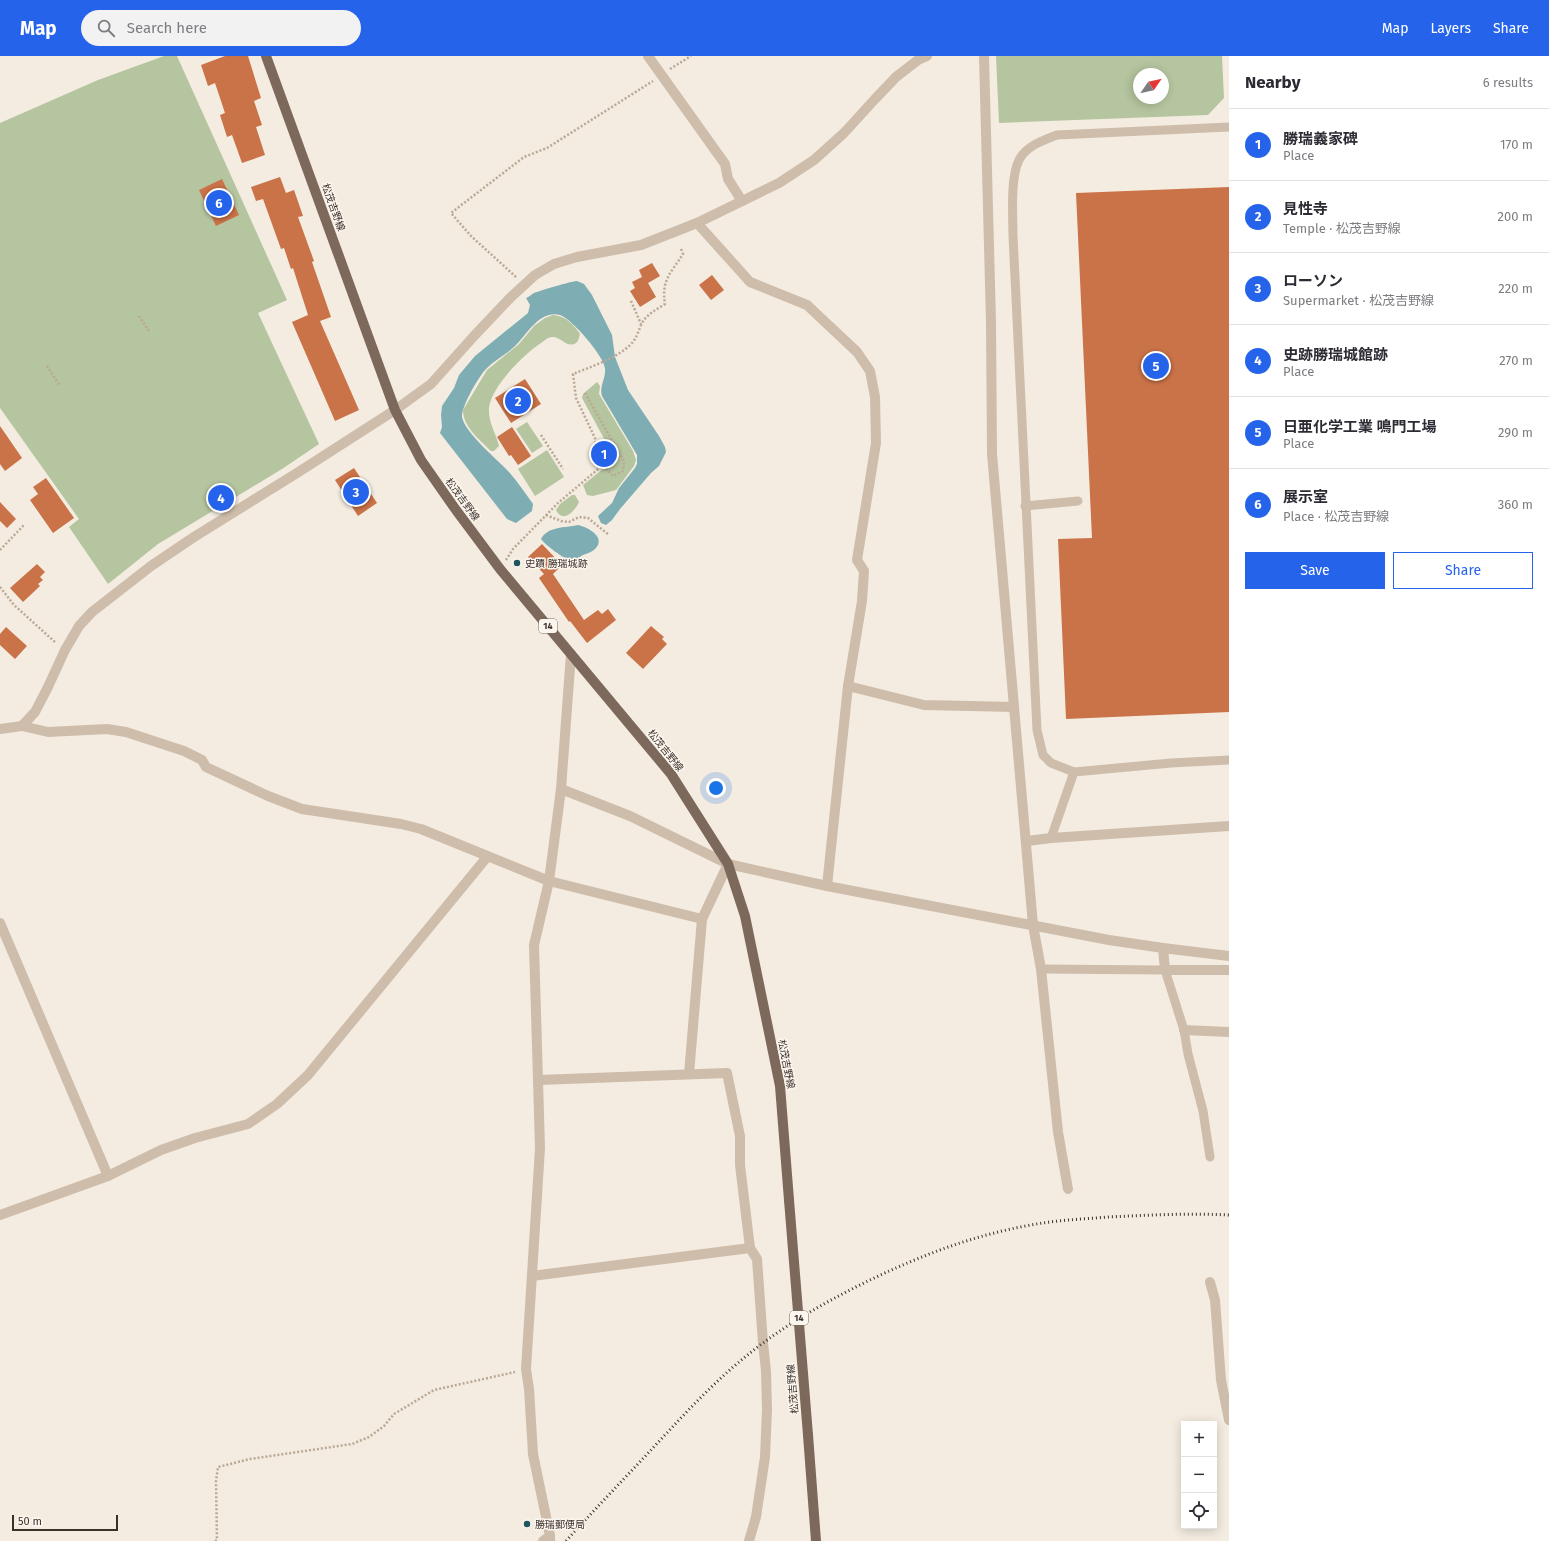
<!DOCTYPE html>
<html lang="en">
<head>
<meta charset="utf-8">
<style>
  body { margin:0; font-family:"Fira Sans","Noto Sans JP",sans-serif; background:#f2f2f3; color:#2b2b33 }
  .controls { position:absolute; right:12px; bottom:12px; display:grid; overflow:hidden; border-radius:0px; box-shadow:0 2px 10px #0003 }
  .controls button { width:36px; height:36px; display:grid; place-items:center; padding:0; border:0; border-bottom:1px solid #e1e1e2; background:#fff; color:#2b2b33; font:20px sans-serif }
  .compass { position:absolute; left:1133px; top:12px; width:36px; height:36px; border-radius:50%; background:#fff; box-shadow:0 2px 10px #0003; rotate:56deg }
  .scale { position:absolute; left:12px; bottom:10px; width:106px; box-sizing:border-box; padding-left:4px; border:2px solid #3b312b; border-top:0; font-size:11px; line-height:14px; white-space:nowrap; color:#3b312b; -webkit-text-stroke:3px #fbf6ee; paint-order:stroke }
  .you { position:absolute; left:716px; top:732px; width:14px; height:14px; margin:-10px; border:3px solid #fff; border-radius:50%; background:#1a73e8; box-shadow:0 0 0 6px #1a73e833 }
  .badge { display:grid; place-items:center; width:26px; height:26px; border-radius:50%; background:#2563eb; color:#fff; font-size:13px; font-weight:700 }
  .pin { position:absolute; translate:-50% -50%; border:2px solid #fff; box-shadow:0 1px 4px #0006 }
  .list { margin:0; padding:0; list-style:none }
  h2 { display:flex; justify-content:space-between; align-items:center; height:52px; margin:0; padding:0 16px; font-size:17px }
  h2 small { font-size:13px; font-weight:400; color:#7c7c81 }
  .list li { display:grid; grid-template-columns:26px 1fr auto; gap:12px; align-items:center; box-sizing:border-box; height:72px; padding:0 16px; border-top:1px solid #e1e1e2 }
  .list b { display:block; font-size:15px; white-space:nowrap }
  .list p { margin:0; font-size:13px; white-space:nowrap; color:#7c7c81 }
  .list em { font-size:13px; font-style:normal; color:#7c7c81 }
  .actions { display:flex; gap:8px; padding:12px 16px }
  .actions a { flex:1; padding:9px 0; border:1px solid #2563eb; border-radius:0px; text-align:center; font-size:14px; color:#2563eb }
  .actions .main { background:#2563eb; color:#fff }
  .icon { flex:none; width:22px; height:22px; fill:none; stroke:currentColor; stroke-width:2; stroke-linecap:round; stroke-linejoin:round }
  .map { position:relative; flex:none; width:1229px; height:1485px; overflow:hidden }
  header { display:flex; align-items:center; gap:24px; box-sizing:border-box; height:56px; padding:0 20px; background:#2563eb; color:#fff }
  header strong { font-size:19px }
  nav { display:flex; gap:22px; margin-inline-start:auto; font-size:14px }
  .search { width:280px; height:36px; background:#f2f2f3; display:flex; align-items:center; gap:10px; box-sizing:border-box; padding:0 14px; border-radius:22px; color:#7c7c81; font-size:15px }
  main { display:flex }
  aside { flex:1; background:#fff }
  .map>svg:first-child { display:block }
  .green { fill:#b5c59f; fill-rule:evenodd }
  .water { fill:#7eadb3 }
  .building { fill:#ca7248 }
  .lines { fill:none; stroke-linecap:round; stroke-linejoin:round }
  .path { stroke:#baa895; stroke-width:2.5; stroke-dasharray:2 2; stroke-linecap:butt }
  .service { stroke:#cebdab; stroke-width:9 }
  .minor { stroke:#cebdab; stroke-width:10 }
  .tertiary { stroke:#cebdab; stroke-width:10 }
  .primary { stroke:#7d695b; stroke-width:10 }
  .rail { stroke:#3b312b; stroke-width:3; stroke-dasharray:1 3; stroke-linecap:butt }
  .primary-bridge { stroke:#7d695b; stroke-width:10 }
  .poi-dot { fill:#1e565f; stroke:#fbf6ee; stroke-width:1.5 }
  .labels { text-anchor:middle; stroke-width:3; stroke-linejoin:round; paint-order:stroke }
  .shield { fill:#fbf6ee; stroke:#756c66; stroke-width:1 }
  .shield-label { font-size:9px; font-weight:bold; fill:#3b312b }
  .street-label { font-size:10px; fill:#3b312b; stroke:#fbf6ee }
  .poi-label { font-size:10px; fill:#3b312b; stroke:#fbf6ee; text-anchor:start }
</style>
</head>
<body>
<header>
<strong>Map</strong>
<div class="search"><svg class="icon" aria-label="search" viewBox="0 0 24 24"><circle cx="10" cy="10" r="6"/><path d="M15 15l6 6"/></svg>Search here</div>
<nav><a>Map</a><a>Layers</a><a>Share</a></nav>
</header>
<main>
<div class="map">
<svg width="1229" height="1485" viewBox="0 0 1229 1485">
  <rect width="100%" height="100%" fill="#f4ece0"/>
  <g class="green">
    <path d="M 164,0 L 177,0 L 287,244 L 258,257 L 319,388 L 282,413 L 158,488 L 108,528 L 69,471 L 79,463 L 0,352 L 0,67 L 98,24 Z"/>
    <path d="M 996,0 L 1222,0 L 1224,42 L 1208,59 L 999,67 ZM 1139,18 L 1163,18 L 1163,42 L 1139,42 Z"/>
    <path d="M 553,259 C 566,260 573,268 580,278 C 579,282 578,287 574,288 C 566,291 560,280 552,281 C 548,281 544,285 541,287 C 524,298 491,331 489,352 C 488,367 496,377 499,390 L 494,395 L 491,395 C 480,384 463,371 463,354 L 487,314 L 519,288 L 534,270 L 545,262 Z"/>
    <path d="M 597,326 L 600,330 L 599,338 L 633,395 L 636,404 L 634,410 L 616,434 L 593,440 L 587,439 L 583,429 L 614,404 L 614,401 L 582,342 L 583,338 Z"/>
    <path d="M 527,366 L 543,390 L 532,397 L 516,373 Z"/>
    <path d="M 547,394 L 564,421 L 535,440 L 518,413 Z"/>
    <path d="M 572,439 L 575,439 L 579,446 C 575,455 563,468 556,454 L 560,448 Z"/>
  </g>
  <g class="water">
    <path d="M 577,225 L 584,228 L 592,239 L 612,279 L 615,301 L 628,334 L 659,380 L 665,391 L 666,396 L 659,410 L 651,417 L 620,453 L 612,464 L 606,469 L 601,467 L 598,460 L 612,447 L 619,432 L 635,412 L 637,408 L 637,399 L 602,340 C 599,331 606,322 605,313 C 605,301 571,262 560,259 C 539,254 527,279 515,290 C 506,299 494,304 486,313 C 479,320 461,351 462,361 C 465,377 497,403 509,416 C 518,426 525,437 533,448 L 532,455 L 516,467 L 507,463 L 440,377 L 442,371 L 441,359 L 442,350 L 454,332 L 459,319 L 475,300 L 528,257 L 530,249 L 526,242 C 529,241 532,238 534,237 C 539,235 572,225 577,225 Z"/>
    <path d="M 578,469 C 588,471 608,482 594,494 C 591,496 586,498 583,499 C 579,501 575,504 571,504 C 565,504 544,488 541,483 C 548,470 565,472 578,469 Z"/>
  </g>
  <g class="building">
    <path d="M 225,0 L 248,0 L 261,42 L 254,45 L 262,69 L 256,71 L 265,99 L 242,107 L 232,79 L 227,81 L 220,59 L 225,57 L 215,27 L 208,30 L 201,9 Z"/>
    <path d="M 280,121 L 286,137 L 294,134 L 303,160 L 298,161 L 314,205 L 312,206 L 331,261 L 320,265 L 359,354 L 335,365 L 292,266 L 308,259 L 293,212 L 291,213 L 284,192 L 281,193 L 263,143 L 256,145 L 251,131 Z"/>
    <path d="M 222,123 L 239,159 L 216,170 L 199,134 Z"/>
    <path d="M 1229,131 L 1229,656 L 1066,663 L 1058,483 L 1092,482 L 1076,137 Z"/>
    <path d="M 652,207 L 660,220 L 648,227 L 656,241 L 640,251 L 630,235 L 635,232 L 632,226 L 642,221 L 639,214 Z"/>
    <path d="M 712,219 L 724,234 L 711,244 L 699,229 Z"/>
    <path d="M 525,323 L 541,348 L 511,367 L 495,342 Z"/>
    <path d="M 0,370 L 22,402 L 5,415 L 0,408 Z"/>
    <path d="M 512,371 L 531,400 L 518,409 L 511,399 L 509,400 L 497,381 Z"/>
    <path d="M 354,412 L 377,447 L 358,460 L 335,424 Z"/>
    <path d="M 46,422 L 74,462 L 53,477 L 30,444 L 38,438 L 33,431 Z"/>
    <path d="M 0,446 L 16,463 L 7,472 L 0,465 Z"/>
    <path d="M 542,488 L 559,506 L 556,509 L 559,512 L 553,518 L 584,564 L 598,554 L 602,558 L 608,553 L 616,564 L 587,587 L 570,565 L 569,566 L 539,522 L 544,518 L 528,501 Z"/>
    <path d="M 37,508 L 45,516 L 40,521 L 43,524 L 38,528 L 40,530 L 23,546 L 10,532 Z"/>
    <path d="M 651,570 L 664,581 L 662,583 L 667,588 L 643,613 L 626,597 Z"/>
    <path d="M 6,571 L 27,590 L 15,603 L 0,589 L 0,578 Z"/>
  </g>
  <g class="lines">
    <g class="path">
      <path d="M 670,13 L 691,0"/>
      <path d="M 516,221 L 471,180 L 451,157 L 524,101 L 547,92 L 653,25"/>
      <path d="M 631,245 L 641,268"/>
      <path d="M 139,260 L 149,275"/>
      <path d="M 47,310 L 60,330"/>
      <path d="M 585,337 L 624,405 L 623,415 L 613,420 L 603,409"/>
      <path d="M 541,379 L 563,413"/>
      <path d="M 546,459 L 561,465 L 569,466 L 579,461 L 588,462 L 609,479"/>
      <path d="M 0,494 L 24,469"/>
      <path d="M 506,504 L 513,493 L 558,447 L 603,409 L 596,398 L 595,382 L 576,342 L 573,318 C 590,311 617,302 630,289 C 637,283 638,275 642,267 C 647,258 656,254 665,248 C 661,224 671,217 683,198 L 681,193"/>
      <path d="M 0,531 L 14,549 L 56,587"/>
      <path d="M 215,1485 L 217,1484 L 216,1425 L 218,1411 L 250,1403 L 352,1388 L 369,1381 L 384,1370 L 394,1358 L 434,1334 L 515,1316"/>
    </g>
    <g class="service">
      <path d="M 1229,71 L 1057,79 C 1044,84 1026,90 1019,104 C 1010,122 1013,160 1013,180 L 1037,674 L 1043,699 L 1051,707 L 1074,716 L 1171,707 L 1229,704"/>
      <path d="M 1025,450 L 1078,445"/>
      <path d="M 1051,782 L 1074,716"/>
      <path d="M 1041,913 L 1165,914 L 1184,974 L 1188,998 L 1203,1055 L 1210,1101"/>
    </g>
    <g class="minor">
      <path d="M 648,0 L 725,108 L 728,123 L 742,145"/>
      <path d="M 984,0 L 991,266 L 992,398 L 1033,869 L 1041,913 L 1058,1076 L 1068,1133"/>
      <path d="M 697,167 L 750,226 L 807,249 L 857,296 L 870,315 L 875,341 L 876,387 L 857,504 L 864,515 L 862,545 L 848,630 L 827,830"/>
      <path d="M 848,630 L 924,649 L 1014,651"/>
      <path d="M 22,670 L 35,656 L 47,633 L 65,594 L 79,570 L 92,556 L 151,510 L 194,481 L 297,417 L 395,354 L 431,328 L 474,280 L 511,241 L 535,219 L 554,208 L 577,201 L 641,189 L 697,167 L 779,127 L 814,104 L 844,77 L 875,43 L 896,21 L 918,4 L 927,0"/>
      <path d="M 0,673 L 22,670 L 48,676 L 107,673 L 126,676 L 184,695 L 202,704 L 206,711 L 268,740 L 302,753 L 401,768 L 421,773 L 549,825 L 702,863"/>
      <path d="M 561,733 L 630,760 L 728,808 L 702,863 L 689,1018"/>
      <path d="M 1027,785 L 1051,782 L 1229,770"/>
      <path d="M 0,867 L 108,1120"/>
      <path d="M 1163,892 L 1165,914 L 1229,914"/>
      <path d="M 1184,974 L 1229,976"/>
      <path d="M 539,1024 L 727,1017 L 740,1080 L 740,1109 L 750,1192 L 757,1203 L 763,1287 L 766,1315 L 767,1354 L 765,1401 L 756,1461 L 749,1485"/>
      <path d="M 0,1159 L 108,1120 L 161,1094 L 195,1082 L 248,1068 L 277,1048 L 308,1019 L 487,801"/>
      <path d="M 532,1220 L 750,1192"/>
      <path d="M 1210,1226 L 1215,1244 L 1221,1324 L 1229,1364"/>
      <path d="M 543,1485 L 550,1480 L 533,1398 L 529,1333 L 526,1313 L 540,1092 L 534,889 L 549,825 L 561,733 L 571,598"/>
    </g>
    <g class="tertiary">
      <path d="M 728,808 L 827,830 L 1109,884 L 1163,892 L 1229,900"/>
      <path d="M 550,1480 L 550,1485"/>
    </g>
    <g class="primary">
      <path d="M 266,0 L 395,354 L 421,404 L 456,454 L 500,513 L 671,718 L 728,808 L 745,860 L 780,1030 L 789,1144"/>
      <path d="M 808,1379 L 816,1485"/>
    </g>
    <path class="rail" d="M 566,1485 C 594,1454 623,1424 651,1394 C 679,1364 707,1333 739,1306 C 779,1272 823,1247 870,1224 C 922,1199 974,1179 1031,1169 C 1057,1164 1083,1163 1109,1161 C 1149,1159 1189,1157 1229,1159"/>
    <path class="primary-bridge" d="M 789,1144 L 808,1379"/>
  </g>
  <g class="poi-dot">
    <circle cx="517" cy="507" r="4"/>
    <circle cx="527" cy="1468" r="4"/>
  </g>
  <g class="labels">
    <g class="shield">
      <rect x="539" y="563" width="18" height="14" rx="3"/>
      <rect x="790" y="1255" width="18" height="14" rx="3"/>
    </g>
    <g class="shield-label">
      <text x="548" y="573">14</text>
      <text x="799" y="1265">14</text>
    </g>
    <g class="street-label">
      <text transform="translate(334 151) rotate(70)" y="4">松茂吉野線</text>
      <text transform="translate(463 443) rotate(54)" y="4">松茂吉野線</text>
      <text transform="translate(666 694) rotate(51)" y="4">松茂吉野線</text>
      <text transform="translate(787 1008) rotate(79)" y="4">松茂吉野線</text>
      <text transform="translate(792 1333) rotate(-95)" y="4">松茂吉野線</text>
    </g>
    <g class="poi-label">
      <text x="525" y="511">史蹟 勝瑞城跡</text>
      <text x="535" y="1472">勝瑞郵便局</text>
    </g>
  </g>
</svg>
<div class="controls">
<button>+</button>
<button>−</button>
<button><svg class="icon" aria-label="locate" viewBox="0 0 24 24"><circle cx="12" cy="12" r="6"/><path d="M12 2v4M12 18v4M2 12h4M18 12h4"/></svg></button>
</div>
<svg class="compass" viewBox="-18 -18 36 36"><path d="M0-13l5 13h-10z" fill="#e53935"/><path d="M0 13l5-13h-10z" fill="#7c7c81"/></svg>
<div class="scale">50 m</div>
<div class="you"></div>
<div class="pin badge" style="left:604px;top:398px">1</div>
<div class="pin badge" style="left:518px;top:345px">2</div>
<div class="pin badge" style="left:356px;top:436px">3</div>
<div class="pin badge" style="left:221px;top:442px">4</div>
<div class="pin badge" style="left:1156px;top:310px">5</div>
<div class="pin badge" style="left:219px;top:147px">6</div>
</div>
<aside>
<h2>Nearby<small>6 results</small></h2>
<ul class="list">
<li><span class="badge">1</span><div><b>勝瑞義家碑</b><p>Place</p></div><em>170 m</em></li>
<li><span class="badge">2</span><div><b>見性寺</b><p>Temple · 松茂吉野線</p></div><em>200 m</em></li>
<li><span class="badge">3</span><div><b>ローソン</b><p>Supermarket · 松茂吉野線</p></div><em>220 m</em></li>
<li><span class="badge">4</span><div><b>史跡勝瑞城館跡</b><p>Place</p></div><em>270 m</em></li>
<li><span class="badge">5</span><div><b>日亜化学工業 鳴門工場</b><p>Place</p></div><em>290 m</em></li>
<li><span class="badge">6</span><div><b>展示室</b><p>Place · 松茂吉野線</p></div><em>360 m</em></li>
</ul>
<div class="actions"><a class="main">Save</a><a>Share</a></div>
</aside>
</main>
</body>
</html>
